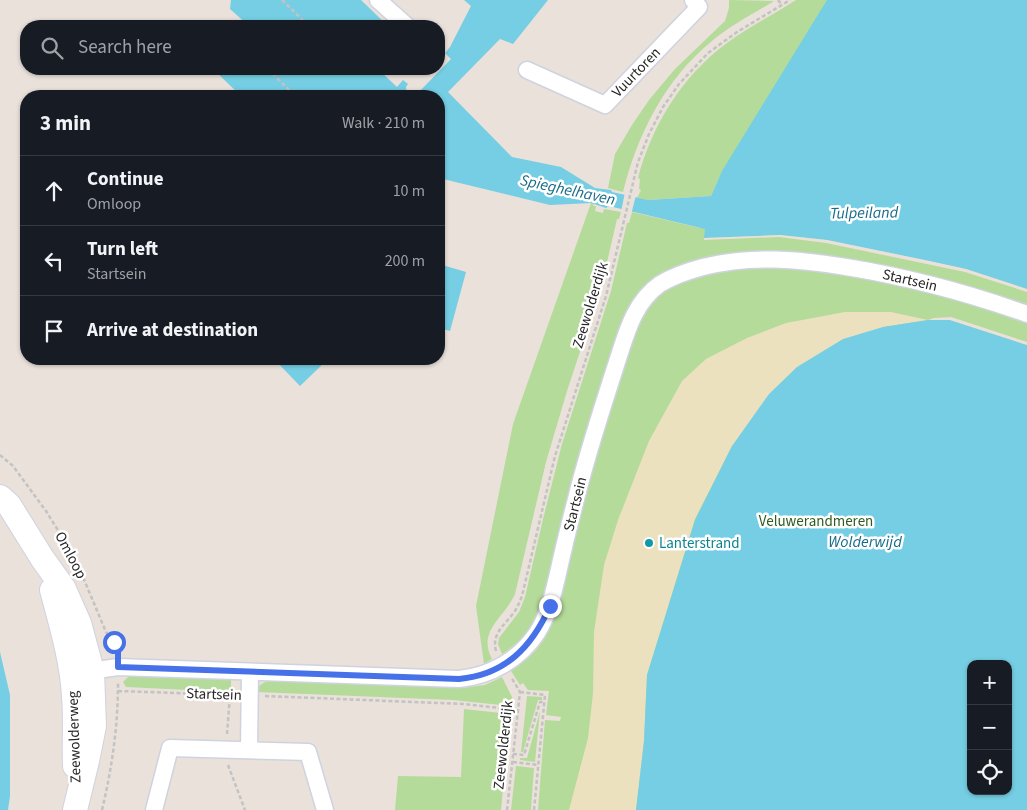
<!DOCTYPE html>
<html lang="en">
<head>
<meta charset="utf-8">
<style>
  body { margin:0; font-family:"Source Sans 3",sans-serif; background:#20242c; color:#f1f3f6 }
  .controls { position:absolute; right:15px; bottom:15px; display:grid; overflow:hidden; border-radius:10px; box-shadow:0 1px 4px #0004 }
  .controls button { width:45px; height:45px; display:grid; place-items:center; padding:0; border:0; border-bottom:1px solid #363941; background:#171b24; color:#f1f3f6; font:25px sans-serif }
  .stop { position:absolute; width:15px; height:15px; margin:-11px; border:4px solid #4671e9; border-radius:50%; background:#fff }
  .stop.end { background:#4671e9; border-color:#fff; box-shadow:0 1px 5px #0008 }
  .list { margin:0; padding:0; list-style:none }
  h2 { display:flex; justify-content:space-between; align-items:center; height:65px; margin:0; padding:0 20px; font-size:21px }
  h2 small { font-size:16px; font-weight:400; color:#9ea1a6 }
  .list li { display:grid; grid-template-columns:32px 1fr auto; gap:15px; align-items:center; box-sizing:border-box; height:70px; padding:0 20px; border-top:1px solid #363941 }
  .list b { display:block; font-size:19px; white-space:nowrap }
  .list p { margin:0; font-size:16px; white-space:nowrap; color:#9ea1a6 }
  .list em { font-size:16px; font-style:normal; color:#9ea1a6 }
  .icon { flex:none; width:28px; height:28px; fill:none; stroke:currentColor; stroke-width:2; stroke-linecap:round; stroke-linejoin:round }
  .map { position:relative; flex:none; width:1027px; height:810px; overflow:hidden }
  .search { position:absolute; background:#171b24; box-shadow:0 1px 4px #0004; left:20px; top:20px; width:425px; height:55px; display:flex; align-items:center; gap:12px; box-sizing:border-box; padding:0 18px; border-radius:20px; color:#9ea1a6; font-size:19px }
  .panel { position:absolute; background:#171b24; box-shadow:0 1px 4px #0004; left:20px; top:90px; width:425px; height:275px; border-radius:20px }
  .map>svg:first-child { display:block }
  .green { fill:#b5db9a; fill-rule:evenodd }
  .sand { fill:#ece1bf }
  .water { fill:#75cee3; fill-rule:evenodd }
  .pier { fill:#e9e1da }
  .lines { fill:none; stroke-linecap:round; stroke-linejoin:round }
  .street-casing { stroke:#cfd3df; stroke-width:19 }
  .secondary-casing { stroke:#cfd3df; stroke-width:26 }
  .path { stroke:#c3c3c3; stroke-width:2.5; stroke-dasharray:4 2.5; stroke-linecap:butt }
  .street { stroke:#fff; stroke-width:16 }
  .secondary { stroke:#fff; stroke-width:24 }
  .route { stroke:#4671e9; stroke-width:6 }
  .culture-dot { fill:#0f9aa8; stroke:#fff; stroke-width:2 }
  .labels { text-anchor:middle; stroke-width:5; stroke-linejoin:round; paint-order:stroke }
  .street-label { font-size:15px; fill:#272727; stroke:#fff }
  .park-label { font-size:15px; fill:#305c1f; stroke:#fff }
  .culture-label { font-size:15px; fill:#0d838f; stroke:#fff; text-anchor:start }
  .water-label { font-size:16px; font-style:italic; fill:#186c8a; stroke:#fff }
</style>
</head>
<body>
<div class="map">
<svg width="1027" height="810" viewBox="0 0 1027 810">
  <rect width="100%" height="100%" fill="#e9e1da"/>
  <g class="green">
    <path d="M 729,0 L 774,1 C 753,14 731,25 712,41 C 664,80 637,136 623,192 L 608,188 L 615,154 L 632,125 L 649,100 L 675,69 L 725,21 L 729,8 Z"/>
    <path d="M 796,0 L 1027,0 L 1027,810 L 538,810 L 545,720 L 560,721 L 561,717 L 546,715 L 549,691 L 528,690 L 523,683 L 520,685 L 511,671 C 527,660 541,648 549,630 C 567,589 569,543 581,500 C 602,427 628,355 651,283 L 548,590 C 535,621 531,635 502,654 L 498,644 L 499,638 L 519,612 L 525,597 L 543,519 L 562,444 L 611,291 L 627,223 L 629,223 L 632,212 L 700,228 L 722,171 L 711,196 L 648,200 L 637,198 L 641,190 L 639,189 L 640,179 L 638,178 C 652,125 682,76 727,43 C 748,27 773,15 796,0 ZM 971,664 L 1008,664 L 1008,791 L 971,791 Z"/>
    <path d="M 591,203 L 594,203 L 593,206 L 596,206 L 595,211 L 603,213 L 604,209 L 621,212 L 619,219 L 617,219 L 601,288 L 567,391 L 546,462 L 515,594 C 504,618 477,631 492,659 L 484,664 L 476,606 L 513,424 Z"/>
    <path d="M 129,676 L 231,680 L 231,692 L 126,687 L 123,682 Z"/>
    <path d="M 502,677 L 512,697 L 511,706 L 453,700 L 257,692 L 260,685 L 267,681 L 462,688 L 485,685 Z"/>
    <path d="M 527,696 L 542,697 L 542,700 L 538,700 L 523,752 L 521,752 Z"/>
    <path d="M 464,709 L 510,714 L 501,810 L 395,810 L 398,776 L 461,777 Z"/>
    <path d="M 540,711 L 535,762 L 520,760 L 520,758 L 527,758 Z"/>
    <path d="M 516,766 L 534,768 L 531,810 L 511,810 Z"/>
  </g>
  <path class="sand" d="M 845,312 L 891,312 L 928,320 L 883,327 L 732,446 L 695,519 L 647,675 L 644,741 L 636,810 L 569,810 L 588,738 L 593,693 L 594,632 L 604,565 L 618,520 L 649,441 L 682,381 L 706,359 L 747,338 L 786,323 Z"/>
  <g class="water">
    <path d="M 231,0 L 361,0 L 388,26 L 249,26 L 230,9 Z"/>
    <path d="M 464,0 L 548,0 L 513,44 L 500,39 L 448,92 L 512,157 L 561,167 L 595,188 L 611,190 L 612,192 L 648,200 L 711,196 L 722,171 L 827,0 L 1027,0 L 1027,289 L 966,269 L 827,240 L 780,235 L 704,238 L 705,229 L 609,206 L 606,208 L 591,203 L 550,205 L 439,178 L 439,96 L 241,96 L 213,69 L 378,69 L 397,87 L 403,80 L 408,84 L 406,87 C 406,92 409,96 415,96 L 451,59 L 445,53 L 450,47 L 471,6 Z"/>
    <path d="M 439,264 L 466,272 L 450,331 L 439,328 Z"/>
    <path d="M 928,320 L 950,320 L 1027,345 L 1027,810 L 636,810 L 644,741 L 647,675 L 695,520 L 732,446 L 769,394 L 797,367 L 843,339 L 883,327 ZM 971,664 L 1008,664 L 1008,791 L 971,791 Z"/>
    <path d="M 274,359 L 328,359 L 300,386 Z"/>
    <path d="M 0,652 L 10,695 L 10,796 L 8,810 L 0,810 Z"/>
  </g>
  <g class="pier">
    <path d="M 625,192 L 636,195 L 631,215 L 621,212 Z"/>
    <path d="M 780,235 L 827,240 L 925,260 L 966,269 L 1027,289 L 1027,292 L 965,272 L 826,243 L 779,237 L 704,240 L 704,238 Z"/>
    <path d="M 951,317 L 1027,342 L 1027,345 L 950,320 L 928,320 L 934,318 Z"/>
  </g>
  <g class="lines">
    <g class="street-casing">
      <g id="street">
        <path d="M 378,0 L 407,26"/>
        <path d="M 527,70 L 605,105 L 699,7 L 693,0"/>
        <path d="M 83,672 L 118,667 L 459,679 C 490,676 519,660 537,633 C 549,614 554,591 559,569 C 564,546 570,522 576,499 C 587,454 602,409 616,365 C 626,335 633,303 660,284 C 673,276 688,271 703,267 C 751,255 798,259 846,267 C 908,277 968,293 1027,314"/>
        <path d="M 249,750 L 250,672"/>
        <path d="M 154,810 L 170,748 L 308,752 L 325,810"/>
      </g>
    </g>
    <g class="secondary-casing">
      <g id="secondary">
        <path d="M 0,497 L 9,505 L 42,558 L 64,589 L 79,623 L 92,671 L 94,726 L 87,761 L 75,810"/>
        <path d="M 52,590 C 61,624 72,660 74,696 C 76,719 74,743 75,766"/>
      </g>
    </g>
    <g class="path">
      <path d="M 282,0 L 309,26"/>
      <path d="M 778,0 L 782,5"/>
      <path d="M 268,69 L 295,96"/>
      <path d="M 0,455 L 13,466 L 46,511 L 75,558 L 106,632 L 114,642 L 118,653"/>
      <path d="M 496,651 C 491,633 506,624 515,611 C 518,606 520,601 522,596 L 555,456 L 606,296 L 638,162 L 649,134 L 663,107 L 679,84 L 708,53 L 737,32 L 790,0"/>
      <path d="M 118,691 L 234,695"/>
      <path d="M 520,692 L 545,695 L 534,810"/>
      <path d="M 265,696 L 463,704 L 518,710"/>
      <path d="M 227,734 L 230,695"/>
      <path d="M 513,754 L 524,755 L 540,702 L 545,702"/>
      <path d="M 513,762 L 538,765"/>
      <path d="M 228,765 L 245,810"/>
      <path d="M 102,810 C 112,768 118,726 118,683"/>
      <path d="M 507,810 L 520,692 L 511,677"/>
    </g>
    <use href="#street" class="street"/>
    <use href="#secondary" class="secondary"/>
  </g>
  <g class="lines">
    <path class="route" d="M 114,642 L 118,651 L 118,667 L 459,679 C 505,675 532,647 550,606"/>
  </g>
  <circle class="culture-dot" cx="649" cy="543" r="5"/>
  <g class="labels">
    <g class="street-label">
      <text transform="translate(636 72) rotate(-46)" y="5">Vuurtoren</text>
      <text transform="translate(910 280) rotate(13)" y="5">Startsein</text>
      <text transform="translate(590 305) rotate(-73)" y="5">Zeewolderdijk</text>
      <text transform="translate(575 504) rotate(-76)" y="5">Startsein</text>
      <text transform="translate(71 555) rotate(62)" y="5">Omloop</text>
      <text transform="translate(214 694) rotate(2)" y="5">Startsein</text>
      <text transform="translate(74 737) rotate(-92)" y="5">Zeewolderweg</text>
      <text transform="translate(503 745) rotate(-84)" y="5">Zeewolderdijk</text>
    </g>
    <g class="park-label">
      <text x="816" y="526">Veluwerandmeren</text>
    </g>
    <g class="culture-label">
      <text x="659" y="548">Lanterstrand</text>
    </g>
    <g class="water-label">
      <text transform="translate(568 189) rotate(12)" y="6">Spieghelhaven</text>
      <text transform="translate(864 212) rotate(-1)" y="6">Tulpeiland</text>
      <text x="865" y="547">Wolderwijd</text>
    </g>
  </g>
</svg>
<div class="controls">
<button>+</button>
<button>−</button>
<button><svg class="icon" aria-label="locate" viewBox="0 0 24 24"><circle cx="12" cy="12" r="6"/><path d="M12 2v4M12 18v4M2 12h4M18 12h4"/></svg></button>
</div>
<div class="stop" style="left:114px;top:642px"></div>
<div class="stop end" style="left:550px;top:606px"></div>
<div class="search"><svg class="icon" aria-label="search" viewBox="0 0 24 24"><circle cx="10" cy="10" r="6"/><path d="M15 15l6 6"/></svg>Search here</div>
<section class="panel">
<h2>3 min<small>Walk · 210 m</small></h2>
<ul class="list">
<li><svg class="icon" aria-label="ahead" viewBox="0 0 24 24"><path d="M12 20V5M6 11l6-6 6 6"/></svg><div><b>Continue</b><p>Omloop</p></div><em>10 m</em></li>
<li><svg class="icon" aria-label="left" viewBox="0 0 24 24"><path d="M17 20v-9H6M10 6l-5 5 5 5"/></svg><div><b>Turn left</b><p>Startsein</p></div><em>200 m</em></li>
<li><svg class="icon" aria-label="arrive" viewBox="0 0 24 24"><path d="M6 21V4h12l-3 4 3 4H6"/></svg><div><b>Arrive at destination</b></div></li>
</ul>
</section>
</div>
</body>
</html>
